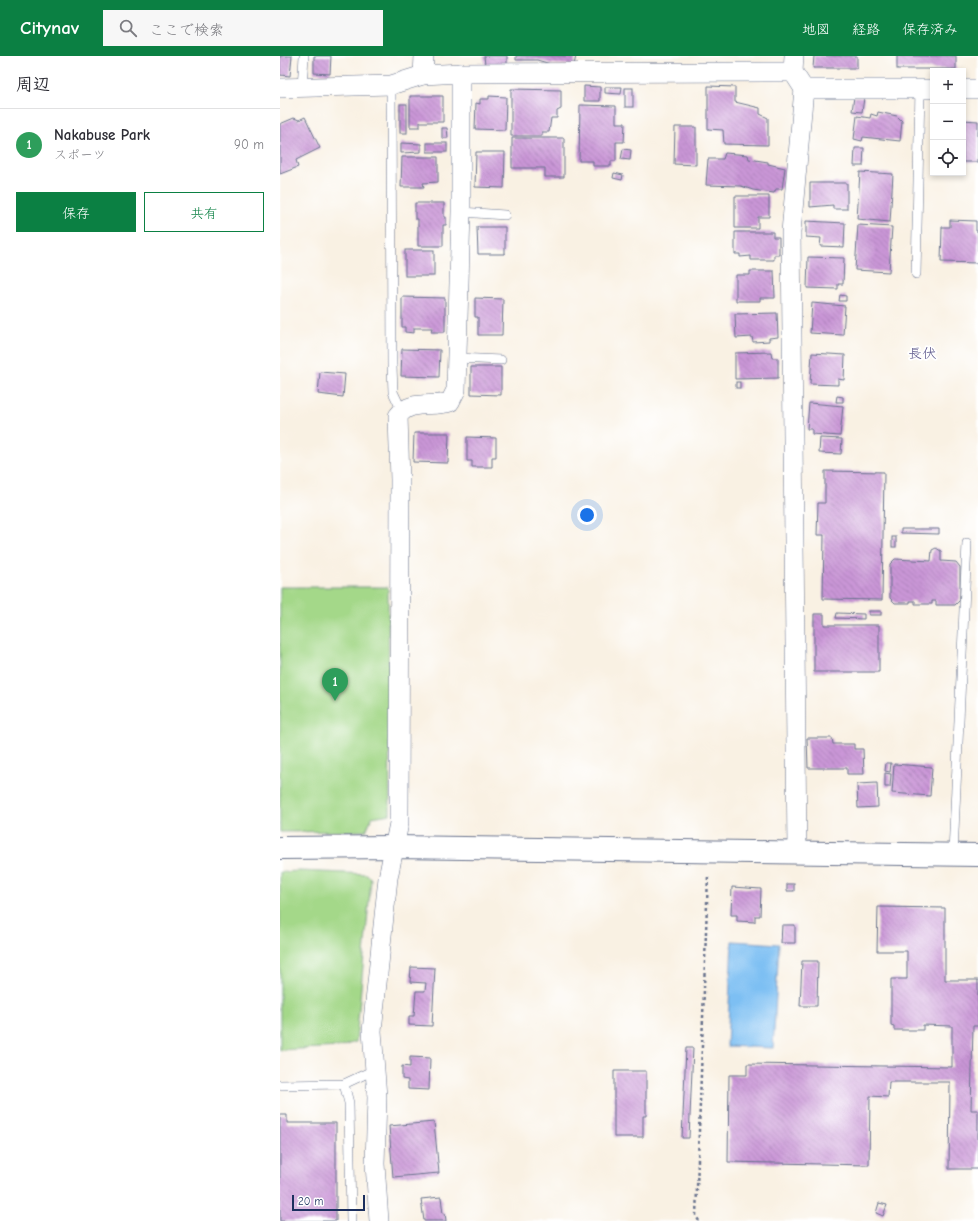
<!DOCTYPE html>
<html lang="ja">
<head>
<meta charset="utf-8">
<style>
  body { margin:0; font-family:"Comic Neue","Klee One",sans-serif; background:#f7f7f7; color:#2b2b33 }
  .controls { position:absolute; right:12px; top:12px; display:grid; overflow:hidden; border-radius:0px; box-shadow:0 2px 6px #0003 }
  .controls button { width:36px; height:36px; display:grid; place-items:center; padding:0; border:0; border-bottom:1px solid #e1e1e2; background:#fff; color:#2b2b33; font:20px sans-serif }
  .scale { position:absolute; left:12px; bottom:10px; width:73px; box-sizing:border-box; padding-left:4px; border:2px solid #1b2f5e; border-top:0; font-size:11px; line-height:14px; white-space:nowrap; color:#1b2f5e; -webkit-text-stroke:3px #fff; paint-order:stroke }
  .you { position:absolute; left:307px; top:459px; width:14px; height:14px; margin:-10px; border:3px solid #fff; border-radius:50%; background:#1a73e8; box-shadow:0 0 0 6px #1a73e833 }
  .badge { display:grid; place-items:center; width:26px; height:26px; border-radius:50%; background:#0b8043; color:#fff; font-size:13px; font-weight:700 }
  .pin { position:absolute; translate:-50% -33px; filter:drop-shadow(0 1px 2px #0008) }
  .pin::after { content:''; position:absolute; top:21px; width:14px; height:12px; background:inherit; clip-path:polygon(0 0,100% 0,50% 100%) }
  .list { margin:0; padding:0; list-style:none }
  h2 { display:flex; justify-content:space-between; align-items:center; height:52px; margin:0; padding:0 16px; font-size:17px }
  h2 small { font-size:13px; font-weight:400; color:#7c7c81 }
  .list li { display:grid; grid-template-columns:26px 1fr auto; gap:12px; align-items:center; box-sizing:border-box; height:72px; padding:0 16px; border-top:1px solid #e1e1e2 }
  .list b { display:block; font-size:15px; white-space:nowrap }
  .list p { margin:0; font-size:13px; white-space:nowrap; color:#7c7c81 }
  .list em { font-size:13px; font-style:normal; color:#7c7c81 }
  .actions { display:flex; gap:8px; padding:12px 16px }
  .actions a { flex:1; padding:9px 0; border:1px solid #0b8043; border-radius:0px; text-align:center; font-size:14px; color:#0b8043 }
  .actions .main { background:#0b8043; color:#fff }
  .icon { flex:none; width:22px; height:22px; fill:none; stroke:currentColor; stroke-width:2; stroke-linecap:round; stroke-linejoin:round }
  .map { position:relative; flex:none; width:698px; height:1165px; overflow:hidden }
  header { display:flex; align-items:center; gap:24px; box-sizing:border-box; height:56px; padding:0 20px; background:#0b8043; color:#fff }
  header strong { font-size:19px }
  nav { display:flex; gap:22px; margin-inline-start:auto; font-size:14px }
  .search { width:280px; height:36px; background:#f7f7f7; display:flex; align-items:center; gap:10px; box-sizing:border-box; padding:0 14px; border-radius:0px; color:#7c7c81; font-size:15px }
  main { display:flex }
  aside { flex:1; background:#fff }
  .map>svg:first-child { display:block }
  .garden { fill:#a4d889; stroke:#608474 }
  .water { fill:#7dbff3; stroke:#4c77a8 }
  .building { fill:url(#building-back-hatch) }
  .lines { fill:none; stroke-linecap:round; stroke-linejoin:round }
  .lane-casing { stroke:#69738d; stroke-width:10 }
  .street-casing { stroke:#69738d; stroke-width:20 }
  .secondary-casing { stroke:#69738d; stroke-width:24 }
  .path { stroke:#69738d; stroke-width:2.5; stroke-dasharray:3 3; stroke-linecap:butt }
  .lane { stroke:#fff; stroke-width:9 }
  .street { stroke:#fff; stroke-width:19 }
  .secondary { stroke:#fff; stroke-width:22 }
  .labels { text-anchor:middle; stroke-width:3.5; stroke-linejoin:round; paint-order:stroke }
  .quarter-label { font-size:14px; fill:#585388; stroke:#fff }
</style>
</head>
<body>
<header>
<strong>Citynav</strong>
<div class="search"><svg class="icon" aria-label="search" viewBox="0 0 24 24"><circle cx="10" cy="10" r="6"/><path d="M15 15l6 6"/></svg>ここで検索</div>
<nav><a>地図</a><a>経路</a><a>保存済み</a></nav>
</header>
<main>
<aside>
<h2>周辺<small></small></h2>
<ul class="list">
<li><span class="badge" style="background:#2e9e5b">1</span><div><b>Nakabuse Park</b><p>スポーツ</p></div><em>90 m</em></li>
</ul>
<div class="actions"><a class="main">保存</a><a>共有</a></div>
</aside>
<div class="map">
<svg width="698" height="1165" viewBox="0 0 698 1165">
  <defs>
    <pattern id="building-back-hatch" width="6" height="6" patternUnits="userSpaceOnUse"><rect width="6" height="6" fill="#ca96d7"/><path d="M-1 5l2 2M0 0l6 6M5-1l2 2" fill="none" stroke="#a37bb2"/></pattern>
  </defs>
  <rect width="100%" height="100%" fill="#fff"/>
  <filter id="ink" filterUnits="userSpaceOnUse"><feTurbulence type="fractalNoise" baseFrequency=".025" numOctaves="2"/><feDisplacementMap in="SourceGraphic" scale="8" xChannelSelector="R" yChannelSelector="G"/><feConvolveMatrix kernelMatrix="1 2 1 2 8 2 1 2 1" color-interpolation-filters="sRGB"/></filter>
  <filter id="wash" filterUnits="userSpaceOnUse"><feTurbulence type="fractalNoise" baseFrequency=".012" numOctaves="4" result="noise"/><feDisplacementMap in="SourceGraphic" scale="16" xChannelSelector="R" yChannelSelector="G"/><feGaussianBlur stdDeviation="0.9" result="paint"/><feColorMatrix in="noise" values="0 0 0 0 0 0 0 0 0 0 0 0 0 0 0 0 0 1.4 0 .05"/><feComposite in="paint" operator="in"/></filter>
  <g filter="url(#wash)">
    <rect width="100%" height="100%" fill="#f9f1e3"/>
    <g class="garden">
      <path d="M 0,531 L 108,531 L 110,758 L 92,761 L 86,775 L 0,776 Z"/>
      <path d="M 20,815 L 87,818 L 91,823 L 76,986 L 61,991 L 0,994 L 0,816 Z"/>
    </g>
    <path class="water" d="M 452,885 L 499,888 L 493,992 L 447,990 Z"/>
    <g id="blocks">
      <g class="building">
        <path d="M 0,0 L 12,0 L 10,20 L 0,19 Z"/>
        <path d="M 34,0 L 51,0 L 50,18 L 34,17 Z"/>
        <path d="M 204,0 L 227,0 L 227,9 L 205,9 Z"/>
        <path d="M 236,0 L 296,0 L 294,9 L 271,8 L 257,4 L 236,4 Z"/>
        <path d="M 534,0 L 577,0 L 577,12 L 533,12 Z"/>
        <rect x="617" y="0" width="59" height="13"/>
        <path d="M 304,30 L 320,31 L 320,45 L 304,45 Z"/>
        <path d="M 428,30 L 455,31 L 455,46 L 480,52 L 480,58 L 488,62 L 488,89 L 444,88 L 443,74 L 428,73 Z"/>
        <path d="M 325,31 L 342,31 L 341,38 L 325,37 Z"/>
        <rect x="345" y="32" width="8" height="19"/>
        <path d="M 231,33 L 281,34 L 281,53 L 277,55 L 277,62 L 271,62 L 269,76 L 262,76 L 262,80 L 231,80 Z"/>
        <path d="M 130,40 L 163,40 L 163,66 L 140,66 L 140,71 L 130,71 Z"/>
        <path d="M 209,40 L 226,41 L 225,74 L 195,73 L 196,47 L 200,48 L 200,43 L 209,43 Z"/>
        <path d="M 574,41 L 584,42 L 582,56 L 572,55 Z"/>
        <rect x="120" y="48" width="7" height="29"/>
        <path d="M 300,49 L 336,50 L 336,67 L 345,67 L 344,86 L 336,86 L 336,105 L 331,105 L 331,110 L 313,110 L 313,105 L 299,105 Z"/>
        <path d="M 598,56 L 617,60 L 622,65 L 620,85 L 583,81 L 582,85 L 574,83 L 577,60 L 590,62 L 591,58 L 597,60 Z"/>
        <path d="M 25,61 L 40,92 L 16,104 L 18,111 L 0,118 L 0,68 L 14,62 L 19,64 Z"/>
        <path d="M 683,64 L 698,65 L 698,106 L 683,106 Z"/>
        <path d="M 395,71 L 416,71 L 416,109 L 394,108 Z"/>
        <path d="M 162,72 L 167,72 L 168,82 L 162,82 Z"/>
        <path d="M 232,82 L 284,82 L 284,121 L 265,121 L 265,112 L 232,112 Z"/>
        <path d="M 121,87 L 141,88 L 141,96 L 121,97 Z"/>
        <rect x="147" y="87" width="20" height="9"/>
        <path d="M 575,92 L 584,92 L 583,110 L 574,110 Z"/>
        <path d="M 343,93 L 351,94 L 350,104 L 341,103 Z"/>
        <path d="M 196,96 L 225,96 L 224,132 L 195,131 Z"/>
        <path d="M 445,97 L 468,99 L 469,103 L 488,106 L 488,108 L 505,112 L 502,133 L 496,133 L 494,137 L 473,134 L 461,130 L 426,129 L 428,103 L 443,103 Z"/>
        <path d="M 122,101 L 158,101 L 158,126 L 143,127 L 144,131 L 121,131 Z"/>
        <path d="M 580,116 L 613,118 L 610,166 L 577,163 Z"/>
        <path d="M 334,117 L 343,119 L 342,124 L 333,122 Z"/>
        <path d="M 530,127 L 567,127 L 567,153 L 553,153 L 553,149 L 530,151 Z"/>
        <path d="M 455,140 L 489,140 L 489,161 L 478,161 L 478,172 L 455,172 Z"/>
        <path d="M 135,147 L 164,147 L 164,161 L 166,161 L 166,169 L 163,169 L 163,190 L 138,190 L 138,163 L 135,163 Z"/>
        <path d="M 670,164 L 696,165 L 696,175 L 698,175 L 698,207 L 661,206 L 662,171 L 670,171 Z"/>
        <path d="M 526,165 L 565,167 L 564,191 L 540,190 L 541,182 L 526,181 Z"/>
        <path d="M 578,169 L 612,171 L 609,216 L 575,214 Z"/>
        <path d="M 197,171 L 225,171 L 225,198 L 198,198 Z"/>
        <path d="M 455,176 L 493,176 L 493,181 L 499,181 L 499,199 L 494,199 L 494,204 L 471,204 L 471,200 L 460,201 L 460,198 L 455,198 Z"/>
        <rect x="125" y="194" width="29" height="26"/>
        <path d="M 528,201 L 564,202 L 563,228 L 558,228 L 558,233 L 527,232 Z"/>
        <path d="M 470,215 L 494,215 L 495,242 L 480,242 L 480,245 L 456,245 L 456,219 L 470,219 Z"/>
        <path d="M 560,239 L 566,240 L 566,245 L 559,245 Z"/>
        <path d="M 122,241 L 165,242 L 165,276 L 151,276 L 152,272 L 134,272 L 134,277 L 125,276 L 125,271 L 122,271 Z"/>
        <path d="M 195,242 L 223,243 L 222,279 L 198,279 L 198,261 L 195,261 Z"/>
        <path d="M 532,247 L 565,250 L 563,279 L 530,277 Z"/>
        <path d="M 497,257 L 498,281 L 489,282 L 489,285 L 473,286 L 472,281 L 456,282 L 455,258 Z"/>
        <path d="M 122,293 L 160,294 L 159,321 L 121,320 Z"/>
        <path d="M 491,296 L 492,302 L 498,302 L 498,322 L 455,323 L 455,297 Z"/>
        <path d="M 532,297 L 565,299 L 564,324 L 558,323 L 558,329 L 530,328 Z"/>
        <path d="M 191,311 L 221,311 L 221,339 L 191,338 Z"/>
        <path d="M 40,316 L 65,318 L 63,341 L 38,338 Z"/>
        <rect x="456" y="326" width="4" height="6"/>
        <path d="M 557,340 L 563,341 L 563,346 L 556,346 Z"/>
        <path d="M 529,347 L 563,350 L 560,380 L 532,378 L 532,373 L 527,373 Z"/>
        <path d="M 134,377 L 169,377 L 168,407 L 133,406 Z"/>
        <path d="M 187,381 L 216,382 L 216,401 L 212,401 L 212,411 L 192,411 L 192,405 L 187,405 Z"/>
        <path d="M 540,382 L 562,383 L 561,398 L 539,397 Z"/>
        <path d="M 545,415 L 604,416 L 602,544 L 543,543 L 544,479 L 537,479 L 538,447 L 545,447 Z"/>
        <path d="M 621,473 L 659,473 L 659,478 L 621,477 Z"/>
        <rect x="612" y="481" width="4" height="10"/>
        <path d="M 656,492 L 661,495 L 661,505 L 676,506 L 680,511 L 680,544 L 675,549 L 656,549 L 656,545 L 652,545 L 652,548 L 635,548 L 635,545 L 630,545 L 630,547 L 615,547 L 610,542 L 610,508 L 615,503 L 651,505 L 652,494 Z"/>
        <rect x="589" y="555" width="12" height="4"/>
        <path d="M 557,557 L 584,558 L 584,563 L 556,562 Z"/>
        <path d="M 534,558 L 544,558 L 544,569 L 599,569 L 599,616 L 534,616 Z"/>
        <path d="M 527,682 L 552,682 L 553,688 L 574,688 L 574,693 L 583,693 L 584,718 L 567,718 L 567,712 L 528,712 Z"/>
        <path d="M 606,707 L 611,707 L 610,716 L 605,715 Z"/>
        <path d="M 614,708 L 652,711 L 650,740 L 612,737 Z"/>
        <path d="M 605,717 L 611,718 L 610,731 L 605,731 Z"/>
        <path d="M 597,727 L 598,751 L 578,752 L 577,728 Z"/>
        <rect x="507" y="828" width="7" height="7"/>
        <path d="M 452,831 L 481,833 L 480,860 L 475,860 L 475,866 L 457,865 L 457,859 L 451,859 Z"/>
        <path d="M 598,851 L 665,852 L 665,924 L 698,924 L 698,970 L 693,970 L 691,1054 L 698,1054 L 698,1113 L 669,1113 L 670,1026 L 609,1026 L 608,1041 L 590,1040 L 589,1109 L 448,1106 L 449,1019 L 467,1019 L 467,1008 L 672,1011 L 672,970 L 643,969 L 643,974 L 614,974 L 614,970 L 611,969 L 611,923 L 627,923 L 627,895 L 597,895 Z"/>
        <path d="M 502,869 L 515,869 L 515,887 L 501,887 Z"/>
        <path d="M 522,905 L 538,905 L 537,950 L 520,950 Z"/>
        <path d="M 131,911 L 155,912 L 152,970 L 129,969 L 129,960 L 134,960 L 136,935 L 145,935 L 146,927 L 130,926 Z"/>
        <path d="M 406,992 L 413,992 L 409,1082 L 402,1082 Z"/>
        <path d="M 130,1001 L 150,1002 L 149,1034 L 128,1033 L 128,1024 L 122,1023 L 122,1010 L 130,1011 Z"/>
        <path d="M 334,1015 L 366,1015 L 366,1060 L 363,1060 L 363,1081 L 334,1081 Z"/>
        <path d="M 0,1059 L 7,1059 L 7,1067 L 56,1067 L 56,1165 L 0,1165 Z"/>
        <path d="M 154,1066 L 159,1117 L 113,1121 L 109,1070 Z"/>
        <path d="M 161,1141 L 163,1158 L 165,1157 L 166,1165 L 144,1165 L 141,1143 Z"/>
        <path d="M 599,1147 L 607,1149 L 603,1160 L 596,1157 Z"/>
      </g>
    </g>
  </g>
  <g filter="url(#ink)">
    <use href="#blocks" fill-opacity="0" stroke="#69738d" stroke-width="1"/>
    <g class="lines">
      <g class="lane-casing">
        <g id="lane">
          <path d="M 111,29 L 112,310 L 113,336 L 122,355"/>
          <path d="M 22,32 L 24,0"/>
          <path d="M 181,156 L 225,159"/>
          <path d="M 636,218 L 640,33"/>
          <path d="M 177,302 L 221,304"/>
          <path d="M 673,798 L 687,487"/>
          <path d="M 64,1028 L 69,1047 L 71,1165"/>
          <path d="M 0,1029 L 64,1028 L 94,1014"/>
        </g>
      </g>
      <g class="street-casing">
        <g id="street">
          <path d="M 514,0 L 513,16 L 524,33 L 653,33"/>
          <path d="M 143,19 L 144,0"/>
          <path d="M 0,32 L 111,29 L 143,19 L 181,17 L 513,16"/>
          <path d="M 683,33 L 698,33"/>
          <path d="M 517,795 L 511,176 L 524,33"/>
          <path d="M 99,1165 L 95,1108 L 97,1041 L 92,975 L 108,822 L 119,767 L 120,424 L 118,360 C 130,343 152,352 170,346 L 176,334 L 181,156 L 181,17"/>
        </g>
      </g>
      <g class="secondary-casing">
        <path id="secondary" d="M 0,792 L 115,791 L 698,799"/>
      </g>
      <path class="path" d="M 419,1165 L 416,1160 L 428,819"/>
      <use href="#lane" class="lane"/>
      <use href="#street" class="street"/>
      <use href="#secondary" class="secondary"/>
    </g>
  </g>
  <g class="labels">
    <g class="quarter-label">
      <text x="642" y="302">長伏</text>
    </g>
  </g>
</svg>
<div class="controls">
<button>+</button>
<button>−</button>
<button><svg class="icon" aria-label="locate" viewBox="0 0 24 24"><circle cx="12" cy="12" r="6"/><path d="M12 2v4M12 18v4M2 12h4M18 12h4"/></svg></button>
</div>
<div class="scale">20 m</div>
<div class="you"></div>
<div class="pin badge" style="left:55px;top:645px;background:#2e9e5b">1</div>
</div>
</main>
</body>
</html>
